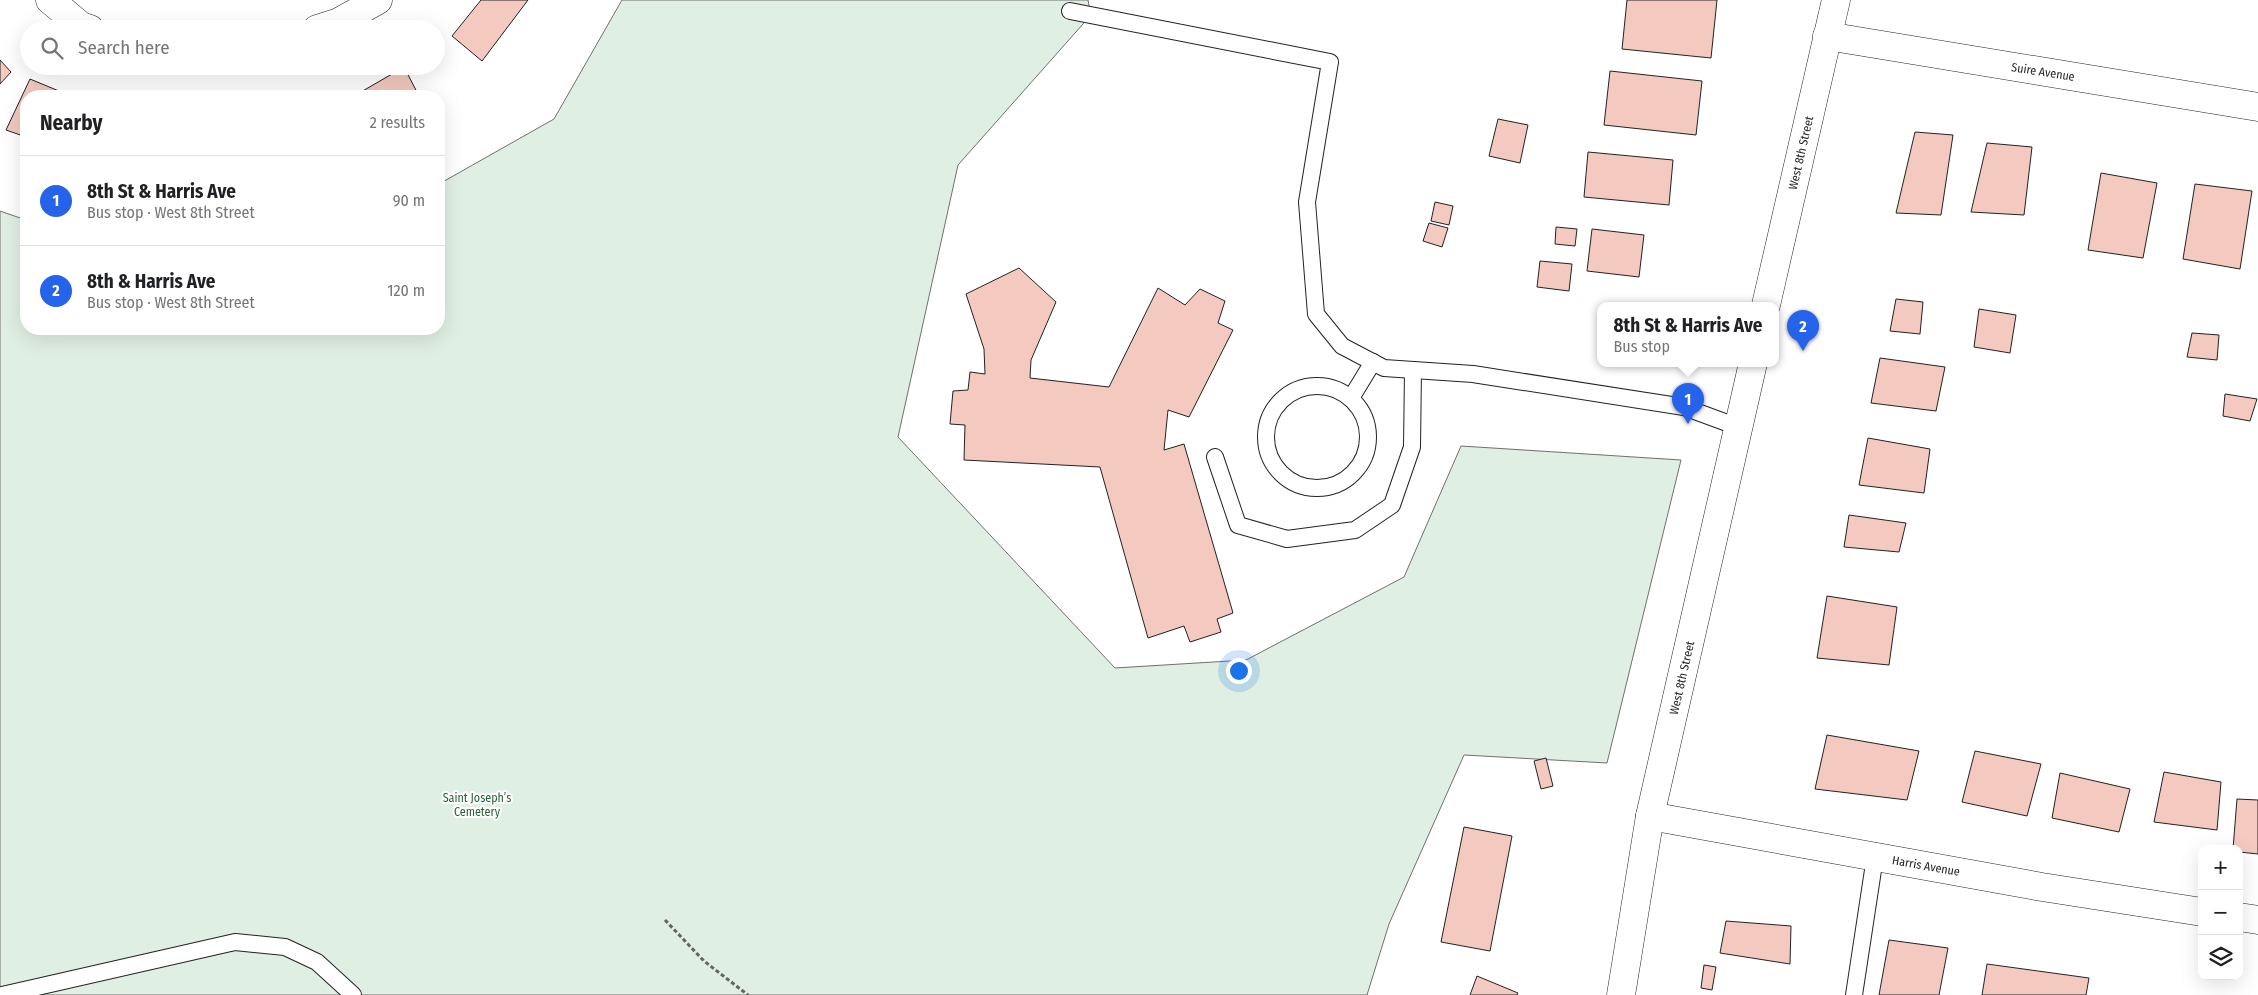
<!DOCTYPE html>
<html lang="en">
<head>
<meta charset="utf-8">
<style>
  body { margin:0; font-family:"Fira Sans Condensed",sans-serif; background:#f2f2f2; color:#202124 }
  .controls { position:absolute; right:15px; bottom:15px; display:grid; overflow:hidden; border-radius:10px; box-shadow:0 5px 20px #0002 }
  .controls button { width:45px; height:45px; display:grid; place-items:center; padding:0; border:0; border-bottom:1px solid #e0e0e0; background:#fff; color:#202124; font:25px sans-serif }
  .you { position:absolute; left:1238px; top:670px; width:18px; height:18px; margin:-12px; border:4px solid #fff; border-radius:50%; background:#1a73e8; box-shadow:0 0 0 8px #1a73e833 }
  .badge { display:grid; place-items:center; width:32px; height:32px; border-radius:50%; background:#2563eb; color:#fff; font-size:16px; font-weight:700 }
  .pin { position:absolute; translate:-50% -41px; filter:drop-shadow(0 1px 2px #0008) }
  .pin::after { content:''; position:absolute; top:26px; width:18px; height:15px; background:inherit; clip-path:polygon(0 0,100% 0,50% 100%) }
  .popup { position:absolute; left:1597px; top:302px; width:182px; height:65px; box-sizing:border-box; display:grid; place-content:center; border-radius:10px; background:#fff; filter:drop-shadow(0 1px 4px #0005); font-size:16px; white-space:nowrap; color:#757577 }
  .popup b { font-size:19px; color:#202124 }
  .popup::after { content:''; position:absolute; left:50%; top:100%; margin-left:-10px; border:10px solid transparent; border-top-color:#fff }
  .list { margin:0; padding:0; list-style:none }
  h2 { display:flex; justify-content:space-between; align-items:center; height:65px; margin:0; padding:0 20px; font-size:21px }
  h2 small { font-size:16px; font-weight:400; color:#757577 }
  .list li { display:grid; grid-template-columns:32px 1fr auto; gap:15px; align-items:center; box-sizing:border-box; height:90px; padding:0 20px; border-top:1px solid #e0e0e0 }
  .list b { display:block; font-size:19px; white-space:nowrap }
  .list p { margin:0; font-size:16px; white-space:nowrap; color:#757577 }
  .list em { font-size:16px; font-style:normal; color:#757577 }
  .icon { flex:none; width:28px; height:28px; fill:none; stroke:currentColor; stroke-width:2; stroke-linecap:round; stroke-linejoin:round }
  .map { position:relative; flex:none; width:2258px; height:995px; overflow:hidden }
  .search { position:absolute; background:#fff; box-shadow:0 5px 20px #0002; left:20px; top:20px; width:425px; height:55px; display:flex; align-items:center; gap:12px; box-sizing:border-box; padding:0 18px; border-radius:28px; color:#757577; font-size:19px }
  .panel { position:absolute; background:#fff; box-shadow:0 5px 20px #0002; left:20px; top:90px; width:425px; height:245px; border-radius:20px }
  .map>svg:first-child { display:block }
  .green { fill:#e0efe3; stroke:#6f6f6f }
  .building { fill:#f3c9c0; stroke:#222 }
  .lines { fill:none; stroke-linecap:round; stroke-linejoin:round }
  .lane-casing { stroke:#222; stroke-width:18 }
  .street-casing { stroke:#222; stroke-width:29 }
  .secondary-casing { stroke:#222; stroke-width:29 }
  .path { stroke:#646464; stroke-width:3; stroke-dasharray:4 2.5; stroke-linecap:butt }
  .lane { stroke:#fff; stroke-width:16 }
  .street { stroke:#fff; stroke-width:28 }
  .secondary { stroke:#fff; stroke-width:28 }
  .labels { text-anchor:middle; stroke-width:4; stroke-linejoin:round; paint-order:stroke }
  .street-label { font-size:12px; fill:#222; stroke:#fff }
  .park-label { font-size:12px; fill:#2f5e38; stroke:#fff }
</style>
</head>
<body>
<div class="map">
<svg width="2258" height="995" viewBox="0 0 2258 995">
  <rect width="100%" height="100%" fill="#fff"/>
  <path class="green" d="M 622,0 L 1088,0 L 1091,15 L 958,165 L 898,437 L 1115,668 L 1246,660 L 1404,577 L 1461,446 L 1681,460 L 1607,763 L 1464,755 L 1389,924 L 1367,995 L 0,995 L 0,211 L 26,220 L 26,329 L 439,329 L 439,184 L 554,119 Z"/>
  <g class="building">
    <path d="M 481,0 L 528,0 L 482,61 L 452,36 Z"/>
    <path d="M 1627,0 L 1717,0 L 1711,58 L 1622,49 Z"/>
    <path d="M 0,60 L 11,72 L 0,84 Z"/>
    <path d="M 404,67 L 419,96 L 354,96 Z"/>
    <path d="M 1610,71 L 1702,81 L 1696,135 L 1604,125 Z"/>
    <path d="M 30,79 L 71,96 L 26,96 L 26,137 L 6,130 Z"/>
    <path d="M 1498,119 L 1528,125 L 1520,163 L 1489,156 Z"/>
    <path d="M 1915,132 L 1953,135 L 1941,215 L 1896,213 Z"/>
    <path d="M 1987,143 L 2032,147 L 2024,215 L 1971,212 Z"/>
    <path d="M 1588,152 L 1673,160 L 1669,205 L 1584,197 Z"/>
    <path d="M 2101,173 L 2157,183 L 2143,258 L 2088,250 Z"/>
    <path d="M 2195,184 L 2252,191 L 2240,269 L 2183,259 Z"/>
    <path d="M 1435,202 L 1453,206 L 1449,225 L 1431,221 Z"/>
    <path d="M 1429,223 L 1448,228 L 1442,247 L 1423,241 Z"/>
    <path d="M 1556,227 L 1577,229 L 1575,246 L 1555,244 Z"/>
    <path d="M 1592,229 L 1644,235 L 1639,277 L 1587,271 Z"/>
    <path d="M 1540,261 L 1572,264 L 1569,291 L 1537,287 Z"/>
    <path d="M 1019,268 L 1056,302 L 1031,360 L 1030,378 L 1109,387 L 1158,288 L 1185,305 L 1200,289 L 1225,301 L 1218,323 L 1233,330 L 1189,417 L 1168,410 L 1164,450 L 1184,444 L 1233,613 L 1217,619 L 1221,632 L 1190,642 L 1184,626 L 1148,638 L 1100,467 L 964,460 L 965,425 L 950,424 L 953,391 L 968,390 L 970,372 L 985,374 L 984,349 L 966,294 Z"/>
    <path d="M 1896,299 L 1923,302 L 1920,334 L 1890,331 Z"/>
    <path d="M 1979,309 L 2016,315 L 2010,353 L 1974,347 Z"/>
    <path d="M 2192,333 L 2219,335 L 2217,360 L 2187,357 Z"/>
    <path d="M 1880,358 L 1945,367 L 1936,411 L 1871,403 Z"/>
    <path d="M 2225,394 L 2257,399 L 2250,421 L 2223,416 Z"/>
    <path d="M 1868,438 L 1930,449 L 1924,493 L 1859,485 Z"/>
    <path d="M 1849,515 L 1906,523 L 1899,552 L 1844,547 Z"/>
    <path d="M 1827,596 L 1897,607 L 1889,665 L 1817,658 Z"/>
    <path d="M 1827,735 L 1919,751 L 1907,800 L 1815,789 Z"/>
    <path d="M 1975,751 L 2041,764 L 2027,816 L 1962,802 Z"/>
    <path d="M 1546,758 L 1553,786 L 1541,789 L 1534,761 Z"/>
    <path d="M 2164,772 L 2221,782 L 2217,830 L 2154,822 Z"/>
    <path d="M 2060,773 L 2130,789 L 2119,832 L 2052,818 Z"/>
    <path d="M 2237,799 L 2258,800 L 2258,854 L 2239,852 L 2239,849 L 2233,849 Z"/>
    <path d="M 1464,827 L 1512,836 L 1490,951 L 1441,942 Z"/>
    <path d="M 1726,921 L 1791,926 L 1790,964 L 1720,953 Z"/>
    <path d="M 1889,940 L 1948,948 L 1939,995 L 1879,995 Z"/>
    <path d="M 1987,964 L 2089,978 L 2086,995 L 1982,995 Z"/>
    <path d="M 1704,965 L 1716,967 L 1712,990 L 1701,988 Z"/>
    <path d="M 1477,976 L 1518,993 L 1517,995 L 1470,995 Z"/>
  </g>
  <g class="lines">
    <g class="lane-casing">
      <g id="lane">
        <path d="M 1070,11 L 1330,62 L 1307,202 L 1316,314 L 1342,346 L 1384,368 L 1473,374 L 1684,407 L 1738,427"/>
        <circle cx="1317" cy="437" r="51"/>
        <path d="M 1351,398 L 1373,362"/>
        <path d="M 1215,457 L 1238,525 L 1287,539 L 1355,530 L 1392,505 L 1412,447 L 1413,370"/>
        <path d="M 2,995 L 235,942 L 285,947 L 317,962 L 353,995"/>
        <path d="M 1854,995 L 1875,857"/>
      </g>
    </g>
    <g class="street-casing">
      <g id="street">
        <path d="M 50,0 L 81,26 L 90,29"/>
        <path d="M 317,29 L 339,22 L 378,0"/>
        <path d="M 1827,36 L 2258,107"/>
        <path d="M 1650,816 L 2042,887 L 2202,912"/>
        <path d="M 2239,917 L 2258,920"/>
      </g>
    </g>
    <g class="secondary-casing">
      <g id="secondary">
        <path d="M 1766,305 L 1836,0"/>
        <path d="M 1621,995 L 1650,816 L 1753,363"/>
      </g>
    </g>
    <path class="path" d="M 665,920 L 704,961 L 748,995"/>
    <use href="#lane" class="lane"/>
    <use href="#street" class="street"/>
    <use href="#secondary" class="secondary"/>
  </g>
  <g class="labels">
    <g class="street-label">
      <text transform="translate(2043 72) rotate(9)" y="4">Suire Avenue</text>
      <text transform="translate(1801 153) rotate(-77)" y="4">West 8th Street</text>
      <text transform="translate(1682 678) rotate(-77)" y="4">West 8th Street</text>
      <text transform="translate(1926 866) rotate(10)" y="4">Harris Avenue</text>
    </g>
    <g class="park-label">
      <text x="477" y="802">Saint Joseph’s<tspan x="477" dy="14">Cemetery</tspan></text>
    </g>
  </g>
</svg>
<div class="controls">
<button>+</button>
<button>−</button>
<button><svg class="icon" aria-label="layers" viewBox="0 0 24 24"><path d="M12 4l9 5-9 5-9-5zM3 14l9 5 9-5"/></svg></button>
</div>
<div class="you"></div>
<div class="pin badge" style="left:1688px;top:424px">1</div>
<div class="popup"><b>8th St &amp; Harris Ave</b>Bus stop</div>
<div class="pin badge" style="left:1803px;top:351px">2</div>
<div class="search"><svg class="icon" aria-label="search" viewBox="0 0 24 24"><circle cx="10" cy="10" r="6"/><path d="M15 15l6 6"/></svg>Search here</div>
<section class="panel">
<h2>Nearby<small>2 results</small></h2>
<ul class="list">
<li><span class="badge">1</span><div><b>8th St &amp; Harris Ave</b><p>Bus stop · West 8th Street</p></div><em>90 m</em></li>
<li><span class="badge">2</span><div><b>8th &amp; Harris Ave</b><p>Bus stop · West 8th Street</p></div><em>120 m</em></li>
</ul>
</section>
</div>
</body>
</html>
